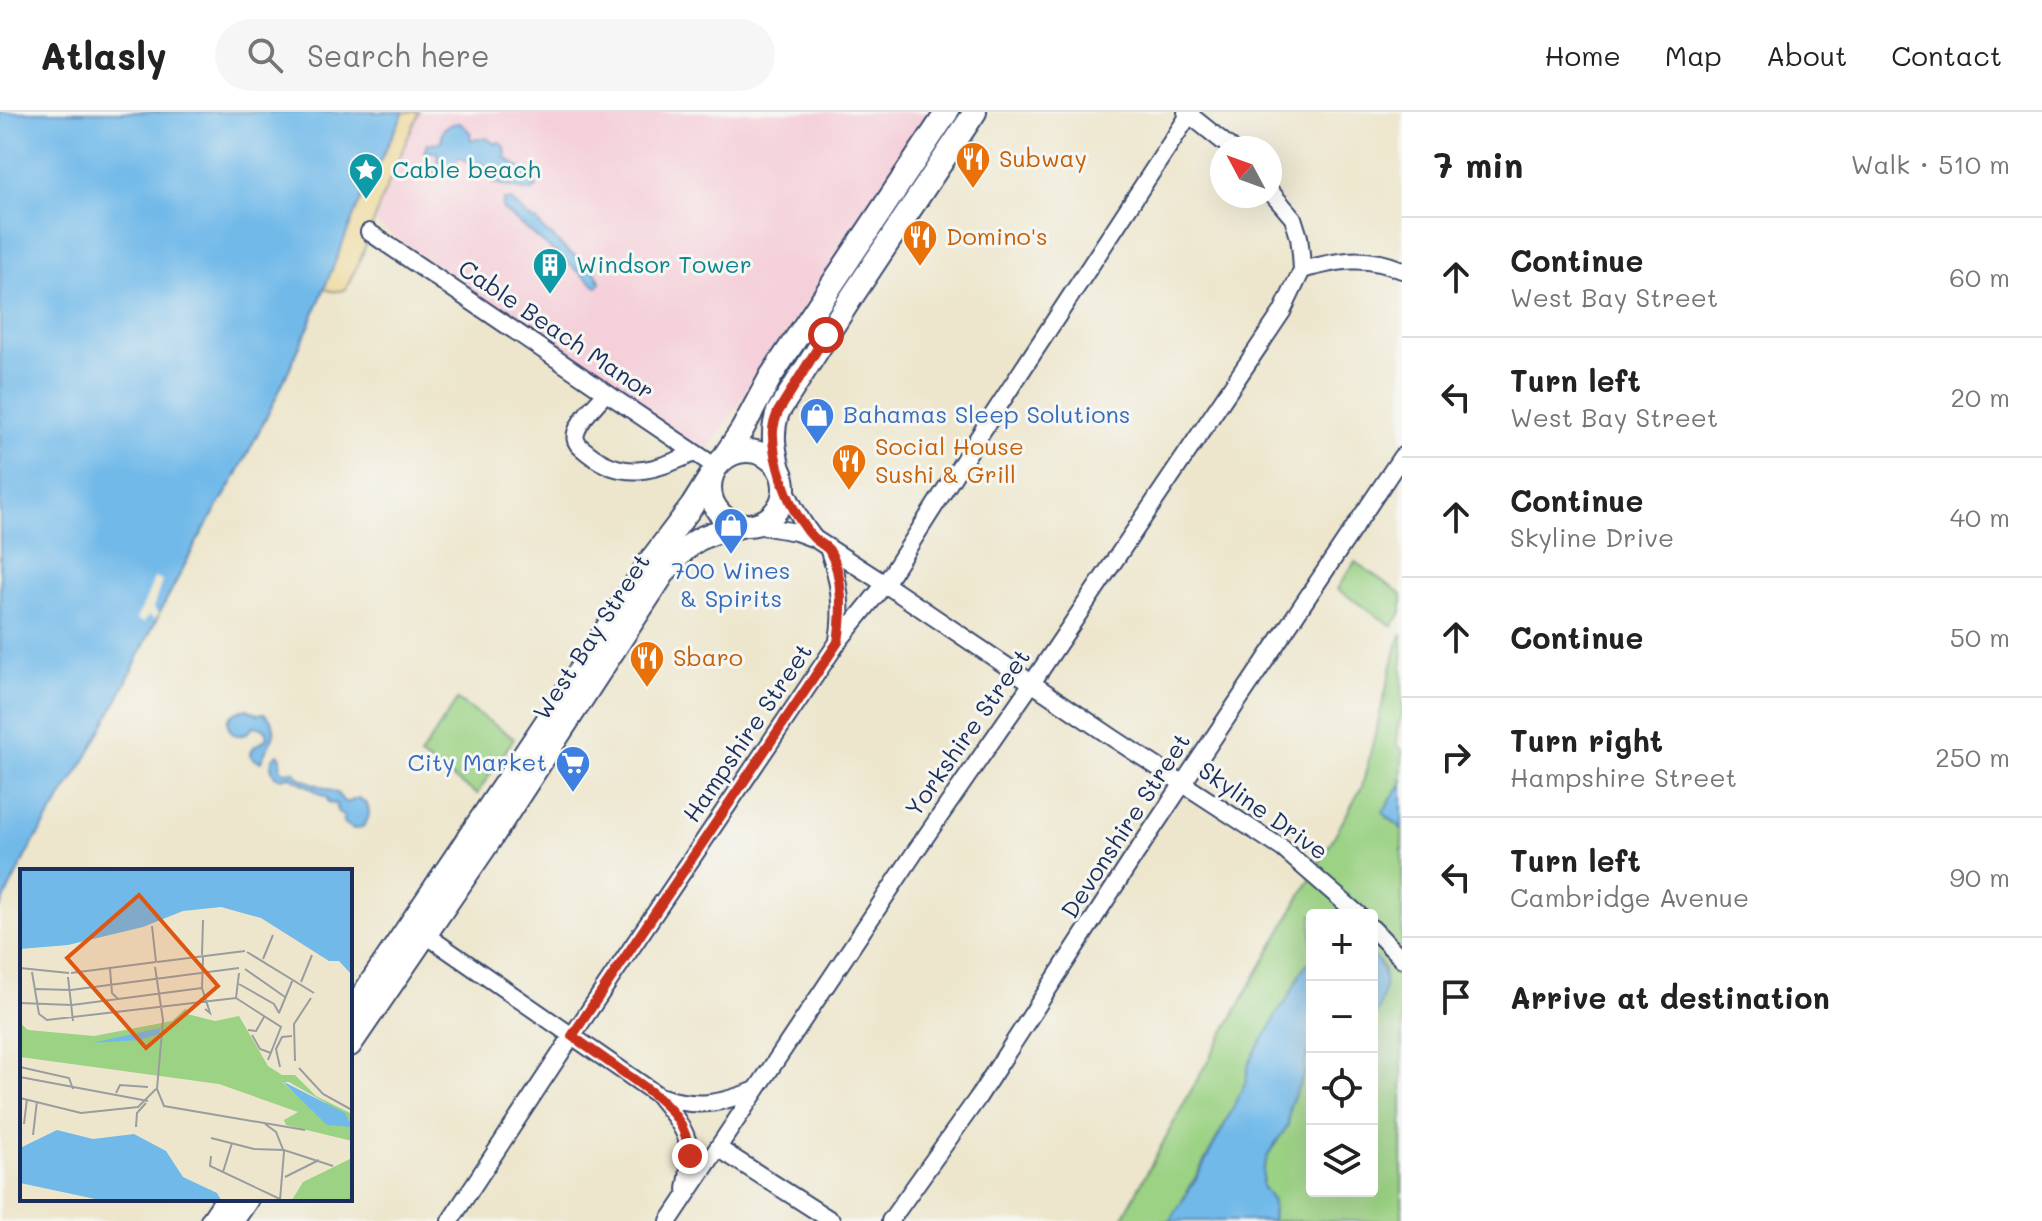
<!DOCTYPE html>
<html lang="en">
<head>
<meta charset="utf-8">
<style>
  body { margin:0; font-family:Mali,sans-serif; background:#f6f6f6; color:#222 }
  .controls { position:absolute; right:24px; bottom:24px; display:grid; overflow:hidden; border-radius:8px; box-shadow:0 8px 32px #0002 }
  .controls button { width:72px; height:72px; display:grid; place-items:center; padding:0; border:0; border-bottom:2px solid #e0e0e0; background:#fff; color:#222; font:40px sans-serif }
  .compass { position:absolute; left:1210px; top:24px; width:72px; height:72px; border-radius:50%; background:#fff; box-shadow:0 8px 32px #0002; rotate:311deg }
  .stop { position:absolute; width:24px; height:24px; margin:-18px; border:6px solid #c8321e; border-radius:50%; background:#fff }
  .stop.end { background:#c8321e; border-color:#fff; box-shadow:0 2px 8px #0008 }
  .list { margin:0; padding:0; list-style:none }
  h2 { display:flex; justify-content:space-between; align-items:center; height:104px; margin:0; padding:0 32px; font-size:34px }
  h2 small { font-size:26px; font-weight:400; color:#767676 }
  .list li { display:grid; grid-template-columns:52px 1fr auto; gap:24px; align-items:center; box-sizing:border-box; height:120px; padding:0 32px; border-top:2px solid #e0e0e0 }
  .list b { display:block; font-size:30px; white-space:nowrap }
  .list p { margin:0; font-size:26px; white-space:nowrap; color:#767676 }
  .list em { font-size:26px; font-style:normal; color:#767676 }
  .icon { flex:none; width:44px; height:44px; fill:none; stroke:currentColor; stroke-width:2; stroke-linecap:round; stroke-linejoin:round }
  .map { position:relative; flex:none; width:1402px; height:1109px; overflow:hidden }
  header { display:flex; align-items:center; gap:48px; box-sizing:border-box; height:112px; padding:0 40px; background:#fff; border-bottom:2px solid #e0e0e0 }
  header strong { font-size:38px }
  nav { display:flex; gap:44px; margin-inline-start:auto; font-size:28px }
  .search { width:560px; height:72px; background:#f6f6f6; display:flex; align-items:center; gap:20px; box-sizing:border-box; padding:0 28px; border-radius:44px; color:#767676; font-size:30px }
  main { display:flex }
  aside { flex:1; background:#fff }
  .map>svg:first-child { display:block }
  .built { fill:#f5cfd9 }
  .green { fill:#9bd284; stroke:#5b8071; stroke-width:2 }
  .sand { fill:#eeda9e; stroke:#84847e; stroke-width:2 }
  .water { fill:#71b9e9; stroke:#4674a4; stroke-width:2 }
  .pier { fill:#ede6cc }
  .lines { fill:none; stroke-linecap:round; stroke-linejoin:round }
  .minor-casing { stroke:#3a4a6e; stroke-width:20 }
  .secondary-casing { stroke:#3a4a6e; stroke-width:26 }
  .minor { stroke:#fff; stroke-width:16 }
  .secondary { stroke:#fff; stroke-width:22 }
  .route { stroke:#c8321e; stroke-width:10 }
  .labels { text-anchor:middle; stroke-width:6; stroke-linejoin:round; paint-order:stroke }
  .food-label { font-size:24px; fill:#c56008; stroke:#f6f6f2; text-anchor:start }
  .culture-label { font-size:24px; fill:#0d838f; stroke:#f6f6f2; text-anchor:start }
  .street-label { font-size:24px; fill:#1b2f5e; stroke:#f6f6f2 }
  .shop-label { font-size:24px; fill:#366cbe; stroke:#f6f6f2; text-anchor:start }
  .inset-road { fill:none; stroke:#999da0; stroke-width:2 }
  .view { fill:#de5710; fill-opacity:0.15; stroke:#de5710; stroke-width:4 }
  .inset-edge { fill:none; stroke:#1b2f5e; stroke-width:4 }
</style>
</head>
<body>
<header>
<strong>Atlasly</strong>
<div class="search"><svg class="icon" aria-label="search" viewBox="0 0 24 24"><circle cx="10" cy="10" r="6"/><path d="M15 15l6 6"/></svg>Search here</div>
<nav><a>Home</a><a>Map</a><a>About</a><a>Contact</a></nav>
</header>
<main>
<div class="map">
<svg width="1402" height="1109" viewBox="0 0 1402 1109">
  <rect width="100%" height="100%" fill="#f6f6f2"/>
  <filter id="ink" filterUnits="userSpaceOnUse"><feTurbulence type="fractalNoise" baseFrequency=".0125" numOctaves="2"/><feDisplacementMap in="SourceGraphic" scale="16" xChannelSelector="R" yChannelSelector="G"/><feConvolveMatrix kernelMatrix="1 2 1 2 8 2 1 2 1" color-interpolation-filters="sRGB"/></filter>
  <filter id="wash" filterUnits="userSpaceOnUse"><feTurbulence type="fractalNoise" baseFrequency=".006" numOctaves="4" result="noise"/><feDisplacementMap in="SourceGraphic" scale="32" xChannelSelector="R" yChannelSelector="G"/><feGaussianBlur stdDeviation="1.8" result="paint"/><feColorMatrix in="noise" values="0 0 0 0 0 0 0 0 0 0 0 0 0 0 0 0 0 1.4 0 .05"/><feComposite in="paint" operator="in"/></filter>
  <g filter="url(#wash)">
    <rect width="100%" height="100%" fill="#ede6cc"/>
    <path class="built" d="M 381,0 L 933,0 L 704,344 L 355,97 Z"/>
    <g class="green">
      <path d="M 1355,450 L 1402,482 L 1402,500 L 1392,514 L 1337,477 Z"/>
      <path d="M 1402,521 L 1402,602 L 1397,618 L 1397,633 L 1402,638 C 1402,649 1402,663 1401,673 C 1395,688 1387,683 1385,704 L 1400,714 L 1402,718 L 1402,1109 L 1272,1109 L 1273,1090 L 1262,1074 L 1263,1057 L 1269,1041 L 1288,1013 L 1290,993 L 1304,962 L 1307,940 L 1312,936 L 1312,1079 L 1372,1079 L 1372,913 L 1384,876 L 1384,858 L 1379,849 L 1372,843 L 1372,803 L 1312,803 L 1312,848 L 1303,857 L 1286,890 L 1276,902 L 1271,915 L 1257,936 L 1249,951 L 1246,969 L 1226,1010 L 1175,1102 L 1170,1109 L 1121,1109 L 1188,984 L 1362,675 L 1397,533 Z"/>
      <path d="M 457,588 L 514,626 L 477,682 L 420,644 Z"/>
    </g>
    <path class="sand" d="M 369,0 L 419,0 L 382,86 L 362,143 L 346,177 C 323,185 320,171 308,154 Z"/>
    <g class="water">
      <path d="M 0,0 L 404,0 L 357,96 L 310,212 L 273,292 L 234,368 L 198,428 L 159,502 L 120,583 L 87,645 L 27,741 L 0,796 Z"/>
      <path d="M 460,11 L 470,20 L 471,28 L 487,26 L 494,32 L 499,30 L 505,35 L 506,46 L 527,61 L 525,65 L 537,74 L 532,80 L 494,71 L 494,57 C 486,53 482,53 474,52 C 469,51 464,47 459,45 C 453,59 439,64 424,59 L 424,57 L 438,55 L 437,40 L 424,40 L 427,32 L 439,31 L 442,28 C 440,15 448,12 460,11 Z"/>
      <path d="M 504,88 L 511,88 L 528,105 L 537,109 L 545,120 L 551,123 L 567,139 L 585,150 L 596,161 L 601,171 L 597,175 L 502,97 Z"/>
      <path d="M 247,597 L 258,602 L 264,601 C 286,619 267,631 261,650 L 252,646 L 251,640 L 254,635 L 266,627 L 267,620 L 265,617 L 255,614 C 248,620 242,627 232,621 C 221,606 234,600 247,597 Z"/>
      <path d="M 278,642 L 281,646 L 280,656 L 284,660 L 294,659 L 300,666 L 337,681 L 344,690 L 349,690 L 358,686 C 362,688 367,691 368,696 C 371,703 365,718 355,717 C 351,717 346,712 343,710 L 344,704 L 337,699 L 336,692 L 329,691 L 326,685 C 319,683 317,679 311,676 C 303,671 299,671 290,664 L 280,666 L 275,664 C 270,656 269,648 278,642 Z"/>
      <path d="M 1402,670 L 1402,718 C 1398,709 1387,708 1383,700 Z"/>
      <path d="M 1372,843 C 1394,862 1382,890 1372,913 Z"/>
      <path d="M 1312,848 L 1312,936 L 1307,940 L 1304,962 L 1290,993 L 1288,1013 L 1269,1041 L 1263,1057 L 1262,1074 L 1273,1090 L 1272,1109 L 1170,1109 L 1193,1072 L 1226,1010 L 1246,969 L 1249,951 L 1257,936 L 1271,915 L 1276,902 L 1286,890 L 1303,857 Z"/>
    </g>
    <path class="pier" d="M 154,466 L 162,469 L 153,496 L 159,502 L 155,508 L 149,503 L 143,511 L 136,507 L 145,490 Z"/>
  </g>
  <g filter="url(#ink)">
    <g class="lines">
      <g class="minor-casing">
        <g id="minor">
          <path d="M 1186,0 L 1231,36"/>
          <path d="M 369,120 L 716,355"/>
          <path d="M 1302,158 C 1339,148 1366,143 1402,158"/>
          <path d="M 606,281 C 596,292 580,307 576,321 C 573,331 582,336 588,341 C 624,370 657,358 694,341"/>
          <path d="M 783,370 C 791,391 800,408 814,426"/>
          <path d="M 756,413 L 796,420 L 815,427 L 885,472 L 1113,626 L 1283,737 L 1359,803"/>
          <path d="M 828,436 C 839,466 844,496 838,528"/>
          <path d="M 1372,816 L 1402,847"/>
          <path d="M 426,823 L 659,984 C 697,997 719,992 756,978"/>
          <path d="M 660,986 C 688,1020 695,1032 686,1077"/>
          <path d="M 718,1036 L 832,1109"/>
          <path d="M 450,1109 L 572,924 L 838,530 L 885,472 L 981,321 L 1191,0"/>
          <path d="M 669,1109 L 915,740 L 1032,571 L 1282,200 L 1302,158 L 1301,142 L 1299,125 L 1293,106 L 1270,79"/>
          <path d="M 890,1109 L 977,987 L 1133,746 L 1402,344"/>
        </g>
      </g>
      <g class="secondary-casing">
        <g id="secondary">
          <circle cx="747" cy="376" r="37"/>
          <path d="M 721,349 L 742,318 L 771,264 L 947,0"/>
          <path d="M 779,357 C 774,337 771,320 778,300 L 849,189 L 975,0"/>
          <path d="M 350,902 L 555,597 L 651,448 L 692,394 L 712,362"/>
          <path d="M 350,933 L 488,731 L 664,461 C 689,429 701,422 741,414"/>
          <path d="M 212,1109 L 227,1087"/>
          <path d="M 232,1109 L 247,1087"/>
        </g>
      </g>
      <use href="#minor" class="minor"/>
      <use href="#secondary" class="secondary"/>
    </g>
  </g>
  <g class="lines" filter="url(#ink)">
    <path class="route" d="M 690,1044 C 686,1002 655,982 623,960 C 606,948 589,936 572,924 L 838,530 C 842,503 844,463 829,438 C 825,433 819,431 814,426 C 810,422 806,417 803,412 C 788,392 773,348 773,324 C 772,315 775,308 778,300 L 826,223"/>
  </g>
  <defs>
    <g id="restaurant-pin" transform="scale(1.8)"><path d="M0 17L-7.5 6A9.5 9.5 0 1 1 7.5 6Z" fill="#e8710a" stroke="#f6f6f2"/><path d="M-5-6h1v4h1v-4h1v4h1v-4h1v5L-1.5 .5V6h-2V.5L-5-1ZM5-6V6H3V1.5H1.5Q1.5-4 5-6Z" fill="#fff"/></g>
    <g id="sight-pin" transform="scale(1.8)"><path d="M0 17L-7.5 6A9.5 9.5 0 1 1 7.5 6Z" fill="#0f9aa8" stroke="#f6f6f2"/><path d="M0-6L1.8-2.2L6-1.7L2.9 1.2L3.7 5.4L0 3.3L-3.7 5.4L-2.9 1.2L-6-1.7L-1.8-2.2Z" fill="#fff"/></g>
    <g id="building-pin" transform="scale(1.8)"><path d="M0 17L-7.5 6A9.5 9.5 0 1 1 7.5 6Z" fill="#0f9aa8" stroke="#f6f6f2"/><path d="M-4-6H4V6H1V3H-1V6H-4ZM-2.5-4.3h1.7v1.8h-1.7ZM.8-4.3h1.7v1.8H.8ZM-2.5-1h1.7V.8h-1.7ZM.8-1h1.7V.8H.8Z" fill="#fff"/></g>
    <g id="shop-pin" transform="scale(1.8)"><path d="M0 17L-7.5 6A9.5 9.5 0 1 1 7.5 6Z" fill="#3f7fe0" stroke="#f6f6f2"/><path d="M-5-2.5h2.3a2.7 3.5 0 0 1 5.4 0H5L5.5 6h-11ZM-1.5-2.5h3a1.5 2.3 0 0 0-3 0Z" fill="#fff"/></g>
    <g id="supermarket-pin" transform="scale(1.8)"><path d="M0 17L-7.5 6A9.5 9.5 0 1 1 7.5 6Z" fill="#3f7fe0" stroke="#f6f6f2"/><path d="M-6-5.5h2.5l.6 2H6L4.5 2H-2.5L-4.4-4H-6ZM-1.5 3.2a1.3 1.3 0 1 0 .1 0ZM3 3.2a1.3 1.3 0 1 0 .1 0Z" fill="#fff"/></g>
  </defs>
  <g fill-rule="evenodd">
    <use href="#restaurant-pin" x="973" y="47"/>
    <use href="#sight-pin" x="366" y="58"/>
    <use href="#restaurant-pin" x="920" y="125"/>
    <use href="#building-pin" x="550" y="153"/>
    <use href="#shop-pin" x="817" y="303"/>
    <use href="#restaurant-pin" x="849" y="349"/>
    <use href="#shop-pin" x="731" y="413"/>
    <use href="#restaurant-pin" x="647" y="546"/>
    <use href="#supermarket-pin" x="573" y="651"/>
  </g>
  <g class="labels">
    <g class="food-label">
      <text x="999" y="55">Subway</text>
      <text x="946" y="133">Domino's</text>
      <text x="875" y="343">Social House<tspan x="875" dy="28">Sushi &amp; Grill</tspan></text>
      <text x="673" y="554">Sbaro</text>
    </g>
    <g class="culture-label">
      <text x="392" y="66">Cable beach</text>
      <text x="576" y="161">Windsor Tower</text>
    </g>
    <g class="street-label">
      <text transform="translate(556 218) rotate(34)" y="8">Cable Beach Manor</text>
      <text transform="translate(592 525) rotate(-57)" y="8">West Bay Street</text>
      <text transform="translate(748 621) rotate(-56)" y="8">Hampshire Street</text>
      <text transform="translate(968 621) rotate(-55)" y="8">Yorkshire Street</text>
      <text transform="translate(1263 699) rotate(35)" y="8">Skyline Drive</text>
      <text transform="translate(1126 714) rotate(-57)" y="8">Devonshire Street</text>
    </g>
    <g class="shop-label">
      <text x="843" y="311">Bahamas Sleep Solutions</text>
      <text x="731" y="467" text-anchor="middle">700 Wines<tspan x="731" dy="28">&amp; Spirits</tspan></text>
      <text x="547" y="659" text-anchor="end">City Market</text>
    </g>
  </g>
  <g transform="translate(20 757)">
    <rect width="332" height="332" fill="#ede6cc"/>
    <path d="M 166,139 L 167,145 L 195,152 L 219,147 L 248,197 L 262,206 L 275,206 L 296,227 L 332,245 L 332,272 L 266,256 L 264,251 L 278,243 L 199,215 L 0,188 L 0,154 L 8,161 L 74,167 L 152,152 ZM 262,213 L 269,213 L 306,234 L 298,245 ZM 332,289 L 332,331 L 272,331 L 283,313 Z" fill="#9bd284" fill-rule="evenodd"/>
    <path d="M 0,1 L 332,1 L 332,106 L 319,92 L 309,92 L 241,49 L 201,38 L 163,42 L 123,58 L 48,76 L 0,80 ZM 140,159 L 140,165 L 119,171 L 72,174 ZM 262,212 L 325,244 L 332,258 L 307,256 ZM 37,261 L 73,270 L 114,265 L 146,282 L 163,308 L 197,324 L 201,331 L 80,331 L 0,314 L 0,279 Z" fill="#71b9e9"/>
    <path class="inset-road" d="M 132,57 L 136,93M 227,83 L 294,124M 182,86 L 183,51M 243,90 L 253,66M 137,93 L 225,82M 135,98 L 143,151 L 137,220 L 144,237 L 285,261M 0,99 L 49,104M 90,100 L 92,124 L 98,130M 225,100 L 265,128M 12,103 L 19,145 L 27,151 L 216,129M 51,104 L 136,93M 48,108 L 53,152M 281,113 L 292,86M 219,115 L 254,135 L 259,144M 182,119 L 190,144 L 185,140M 182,119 L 183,88M 16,120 L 51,121 L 219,99M 216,129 L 261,158 L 248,191M 216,129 L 219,104M 0,134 L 52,136 L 182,119M 259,144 L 273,110M 228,161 L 236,162 L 244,148M 232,166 L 240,180 L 251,184M 275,192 L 274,155 L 291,129M 0,198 L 49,209 L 53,220M 260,198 L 256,180 L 262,168 L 272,167M 279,199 L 303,225 L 332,241M 0,208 L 128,232M 96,224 L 100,216 L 128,218M 0,229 L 61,244 L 118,238 L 136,220M 4,255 L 7,230M 245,255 L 256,263 L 264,283 L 260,331M 116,258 L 117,244 L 126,234M 13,266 L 17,232M 191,269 L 234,280 L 264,281 L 313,297M 191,287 L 190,297 L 260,330M 203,303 L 212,274M 265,308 L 299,291"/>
    <path class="view" d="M 119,26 L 198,117 L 126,179 L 47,89 Z"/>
    <rect width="332" height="332" class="inset-edge"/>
  </g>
</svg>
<div class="controls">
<button>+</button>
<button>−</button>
<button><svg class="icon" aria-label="locate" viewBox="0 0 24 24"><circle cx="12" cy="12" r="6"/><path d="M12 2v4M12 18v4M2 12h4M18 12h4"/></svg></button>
<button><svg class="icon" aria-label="layers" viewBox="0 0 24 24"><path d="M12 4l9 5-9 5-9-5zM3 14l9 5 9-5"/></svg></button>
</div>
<svg class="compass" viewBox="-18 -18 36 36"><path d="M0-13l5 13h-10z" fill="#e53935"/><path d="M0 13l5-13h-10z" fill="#767676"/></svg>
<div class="stop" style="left:826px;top:223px"></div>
<div class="stop end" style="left:690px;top:1044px"></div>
</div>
<aside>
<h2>7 min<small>Walk · 510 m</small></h2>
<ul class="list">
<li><svg class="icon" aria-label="ahead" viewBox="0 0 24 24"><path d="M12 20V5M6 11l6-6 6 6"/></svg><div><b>Continue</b><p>West Bay Street</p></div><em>60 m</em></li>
<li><svg class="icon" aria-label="left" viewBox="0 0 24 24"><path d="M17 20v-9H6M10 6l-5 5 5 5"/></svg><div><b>Turn left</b><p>West Bay Street</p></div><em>20 m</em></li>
<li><svg class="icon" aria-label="ahead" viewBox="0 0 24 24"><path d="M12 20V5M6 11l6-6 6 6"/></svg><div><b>Continue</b><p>Skyline Drive</p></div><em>40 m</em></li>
<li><svg class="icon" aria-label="ahead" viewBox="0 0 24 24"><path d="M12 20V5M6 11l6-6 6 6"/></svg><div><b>Continue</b></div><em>50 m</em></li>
<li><svg class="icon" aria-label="right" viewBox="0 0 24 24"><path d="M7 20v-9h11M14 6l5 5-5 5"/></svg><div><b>Turn right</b><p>Hampshire Street</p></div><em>250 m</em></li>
<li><svg class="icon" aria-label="left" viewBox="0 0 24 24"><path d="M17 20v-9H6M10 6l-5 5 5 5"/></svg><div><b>Turn left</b><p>Cambridge Avenue</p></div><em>90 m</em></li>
<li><svg class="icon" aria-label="arrive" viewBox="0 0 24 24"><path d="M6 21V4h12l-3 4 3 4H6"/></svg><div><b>Arrive at destination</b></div></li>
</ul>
</aside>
</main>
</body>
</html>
